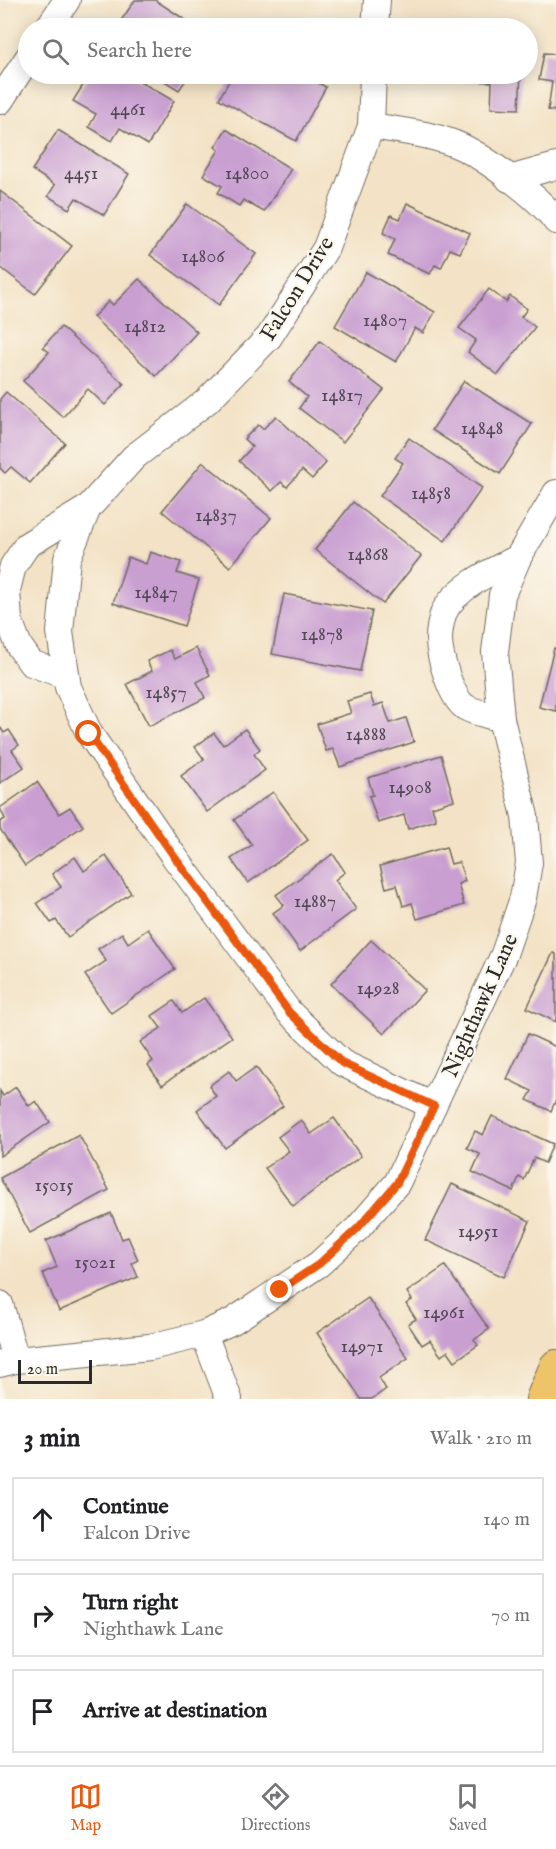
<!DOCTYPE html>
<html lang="en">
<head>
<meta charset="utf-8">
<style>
  body { margin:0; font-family:"IM FELL English",serif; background:#f2f2f2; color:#202124 }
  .scale { position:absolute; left:18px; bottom:15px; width:74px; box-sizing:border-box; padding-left:6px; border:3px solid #2b2b2b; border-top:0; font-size:16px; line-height:21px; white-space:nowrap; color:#2b2b2b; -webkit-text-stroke:4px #fbf7ec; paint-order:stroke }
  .stop { position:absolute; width:18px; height:18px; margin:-14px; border:4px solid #ea580c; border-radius:50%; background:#fff }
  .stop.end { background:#ea580c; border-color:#fff; box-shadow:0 2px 6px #0008 }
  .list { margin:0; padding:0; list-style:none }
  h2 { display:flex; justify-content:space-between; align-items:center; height:78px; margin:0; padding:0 24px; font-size:26px }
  h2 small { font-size:20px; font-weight:400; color:#757577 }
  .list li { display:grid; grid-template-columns:39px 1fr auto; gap:18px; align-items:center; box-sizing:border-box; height:84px; margin:0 12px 12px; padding:0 12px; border:2px solid #e0e0e0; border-radius:0px }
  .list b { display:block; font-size:22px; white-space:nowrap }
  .list p { margin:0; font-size:20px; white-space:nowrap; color:#757577 }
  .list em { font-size:20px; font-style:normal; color:#757577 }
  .icon { flex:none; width:33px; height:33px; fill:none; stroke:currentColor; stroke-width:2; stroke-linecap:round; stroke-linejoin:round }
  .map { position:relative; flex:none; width:556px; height:1399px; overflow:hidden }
  .search { position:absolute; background:#fff; box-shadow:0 3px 15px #0003; left:18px; right:18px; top:18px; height:66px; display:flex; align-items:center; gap:15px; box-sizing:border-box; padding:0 21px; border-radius:33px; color:#757577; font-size:22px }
  .sheet { height:366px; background:#fff }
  nav { display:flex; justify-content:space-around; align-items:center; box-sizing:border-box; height:84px; border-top:2px solid #e0e0e0; background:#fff; font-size:16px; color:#757577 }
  nav a { display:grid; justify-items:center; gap:3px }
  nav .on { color:#ea580c }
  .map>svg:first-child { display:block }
  .building { fill:#c99fd2 }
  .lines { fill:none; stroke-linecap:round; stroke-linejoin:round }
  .minor-casing { stroke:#716b61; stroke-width:28 }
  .major-casing { stroke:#716b61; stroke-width:34 }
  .minor { stroke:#fff; stroke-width:26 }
  .major { stroke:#efc469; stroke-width:32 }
  .route { stroke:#ea580c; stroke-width:8 }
  .labels { text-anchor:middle; stroke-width:5; stroke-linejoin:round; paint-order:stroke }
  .number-label { font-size:20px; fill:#524855 }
  .street-label { font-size:22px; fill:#2b2b2b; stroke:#fbf7ec }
</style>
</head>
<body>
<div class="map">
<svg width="556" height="1399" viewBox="0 0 556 1399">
  <rect width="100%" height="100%" fill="#fbf7ec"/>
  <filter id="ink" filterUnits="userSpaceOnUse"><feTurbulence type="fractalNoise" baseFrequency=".0167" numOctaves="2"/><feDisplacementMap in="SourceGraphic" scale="12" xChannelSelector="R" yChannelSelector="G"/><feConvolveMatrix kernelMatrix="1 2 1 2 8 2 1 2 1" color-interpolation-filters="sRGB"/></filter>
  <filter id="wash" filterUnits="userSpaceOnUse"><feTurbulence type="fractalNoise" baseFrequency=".008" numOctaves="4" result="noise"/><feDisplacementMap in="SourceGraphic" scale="24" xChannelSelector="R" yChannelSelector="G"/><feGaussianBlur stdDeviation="1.35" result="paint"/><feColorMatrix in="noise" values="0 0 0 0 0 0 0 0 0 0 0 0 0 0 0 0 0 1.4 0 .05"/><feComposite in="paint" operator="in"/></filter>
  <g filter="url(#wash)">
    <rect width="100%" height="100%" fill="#f3e2c5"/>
    <g id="blocks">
      <g class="building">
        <path d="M 135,0 L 155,0 L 198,28 L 116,28 Z"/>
        <path d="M 544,53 L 556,54 L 556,111 L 548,110 L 552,82 L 539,80 Z"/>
        <path d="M 90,74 L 127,74 L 174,101 L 148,145 L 120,128 L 112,141 L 89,127 L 96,114 L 73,101 Z"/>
        <path d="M 153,74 L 190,74 L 179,90 Z"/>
        <path d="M 233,74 L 301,74 L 326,87 L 296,141 L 219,99 Z"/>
        <path d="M 459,74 L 521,74 L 519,109 L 491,108 L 492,82 L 459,80 Z"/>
        <path d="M 226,129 L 291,169 L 264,212 L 243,200 L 239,206 L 218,193 L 222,186 L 203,175 L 219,150 L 215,147 Z"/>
        <path d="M 58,130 L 129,174 L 104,215 L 76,198 L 69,209 L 48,196 L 55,185 L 32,170 Z"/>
        <path d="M 0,191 L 72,246 L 35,294 L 0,267 Z"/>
        <path d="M 407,203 L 470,233 L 460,253 L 450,249 L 441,268 L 435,265 L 430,274 L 388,255 L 395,239 L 383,233 L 391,215 L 400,219 Z"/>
        <path d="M 187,204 L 256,254 L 219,305 L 150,255 Z"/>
        <path d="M 366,272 L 435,312 L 423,333 L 415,328 L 396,362 L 335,326 Z"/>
        <path d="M 139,279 L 197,332 L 156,376 L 93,317 L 109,301 L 113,305 Z"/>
        <path d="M 489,289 L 506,302 L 510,296 L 527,309 L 521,317 L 535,327 L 498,375 L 468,352 L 476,340 L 459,328 Z"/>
        <path d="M 61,327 L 124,384 L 105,405 L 88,389 L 63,417 L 23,381 L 49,352 L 43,347 Z"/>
        <path d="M 320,341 L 384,390 L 343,442 L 299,408 L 307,397 L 289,382 Z"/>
        <path d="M 464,381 L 532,424 L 500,474 L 432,430 Z"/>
        <path d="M 6,392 L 65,443 L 30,483 L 11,467 L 5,473 L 0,468 L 0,399 Z"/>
        <path d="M 276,416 L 326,463 L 312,479 L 302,470 L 287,487 L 281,482 L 272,491 L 239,461 L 252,447 L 244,439 L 258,425 L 263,429 Z"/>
        <path d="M 409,438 L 482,488 L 445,541 L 380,496 L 403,463 L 395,458 Z"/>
        <path d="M 203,462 L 271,518 L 230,567 L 162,511 Z"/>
        <path d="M 353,502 L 421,556 L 383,604 L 315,550 Z"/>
        <path d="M 150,552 L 181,562 L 177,573 L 199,580 L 184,626 L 113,603 L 128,557 L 146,564 Z"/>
        <path d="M 284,594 L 372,611 L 360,671 L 272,654 Z"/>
        <path d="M 196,648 L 210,675 L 197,682 L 205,698 L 149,726 L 127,684 L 152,671 L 147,661 L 170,650 L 175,659 Z"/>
        <path d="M 554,648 L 556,649 L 556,711 L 539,707 Z"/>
        <path d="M 370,694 L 374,706 L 383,703 L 390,723 L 406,718 L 414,742 L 340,767 L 333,749 L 326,751 L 317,724 L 351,713 L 347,701 Z"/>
        <path d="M 0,727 L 4,733 L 9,730 L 19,745 L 12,750 L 24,767 L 0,783 Z"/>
        <path d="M 245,729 L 260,749 L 254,754 L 265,770 L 207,812 L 181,776 L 204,759 L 195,747 L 214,733 L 223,745 Z"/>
        <path d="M 441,755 L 454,800 L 432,807 L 436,820 L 408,829 L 404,815 L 378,823 L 369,796 L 373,795 L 368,778 Z"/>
        <path d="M 37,782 L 59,814 L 70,807 L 83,826 L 25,866 L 0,829 L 0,822 L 5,819 L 0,808 Z"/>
        <path d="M 273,792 L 308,840 L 248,883 L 231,859 L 252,845 L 234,820 Z"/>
        <path d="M 446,847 L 451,864 L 459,862 L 465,881 L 458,884 L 464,905 L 417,919 L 412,903 L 403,906 L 397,885 L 386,888 L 380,866 Z"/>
        <path d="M 333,854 L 345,872 L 335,880 L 356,909 L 300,951 L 273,913 L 284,905 L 276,895 Z"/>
        <path d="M 106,856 L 131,893 L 68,937 L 56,920 L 51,923 L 37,903 L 61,887 L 52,874 L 75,857 L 84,871 Z"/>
        <path d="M 148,929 L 175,969 L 111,1013 L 85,975 L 106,961 L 98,949 L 122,933 L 128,943 Z"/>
        <path d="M 371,940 L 425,990 L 384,1034 L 331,984 Z"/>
        <path d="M 553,953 L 556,954 L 556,1022 L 527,1008 Z"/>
        <path d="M 204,998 L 232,1037 L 162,1085 L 148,1065 L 153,1061 L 140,1042 L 161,1028 L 152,1016 L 174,1001 L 182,1013 Z"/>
        <path d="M 528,1034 L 556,1047 L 556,1104 L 554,1104 L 551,1111 L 527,1100 L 532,1091 L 507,1079 Z"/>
        <path d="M 256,1067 L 283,1106 L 225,1148 L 197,1110 L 216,1096 L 209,1086 L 229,1071 L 236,1081 Z"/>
        <path d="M 16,1087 L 29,1106 L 36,1101 L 50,1122 L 0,1156 L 0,1091 L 3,1096 Z"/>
        <path d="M 492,1116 L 553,1144 L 545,1163 L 534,1158 L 524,1180 L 519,1177 L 513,1191 L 472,1172 L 480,1154 L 467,1148 L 475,1131 L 483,1135 Z"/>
        <path d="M 334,1118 L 361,1156 L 293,1206 L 265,1168 L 289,1151 L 278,1137 L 301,1120 L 311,1134 Z"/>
        <path d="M 79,1135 L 109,1190 L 30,1233 L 0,1178 Z"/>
        <path d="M 452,1184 L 530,1221 L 504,1277 L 425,1240 Z"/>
        <path d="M 111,1213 L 122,1239 L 128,1237 L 138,1260 L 132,1263 L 138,1277 L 59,1311 L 43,1273 L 57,1267 L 46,1241 Z"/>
        <path d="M 445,1266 L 489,1329 L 474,1340 L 478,1345 L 455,1361 L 448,1351 L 441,1356 L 430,1340 L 422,1345 L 408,1324 L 416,1319 L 406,1304 L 412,1300 L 407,1292 Z"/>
        <path d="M 368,1298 L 408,1358 L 379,1378 L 386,1389 L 372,1399 L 361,1399 L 317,1333 Z"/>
      </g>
    </g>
  </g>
  <g filter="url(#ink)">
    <use href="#blocks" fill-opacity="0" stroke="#716b61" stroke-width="1.5"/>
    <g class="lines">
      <g class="minor-casing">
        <g id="minor">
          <path d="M 48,28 L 67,0"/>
          <path d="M 375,28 L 377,0"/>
          <path d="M 373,74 L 371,126 L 326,248 L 269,337 L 207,401 L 134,457 L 88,508 L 67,559 L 60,632 L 68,687 L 89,733 L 173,855 L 289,1012 L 342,1063 L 433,1106"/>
          <path d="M 0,101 L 28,58"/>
          <path d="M 371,126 C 401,131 434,134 462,147 C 487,159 540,198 556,221"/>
          <path d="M 509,179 L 556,166"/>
          <path d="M 66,676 L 31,663 L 19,646 L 9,620 L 7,590 L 13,566 L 27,545 L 88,508"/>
          <path d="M 501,719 C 490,715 475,713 465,707 C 451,697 439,656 439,639 C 439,632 441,619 444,612 C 456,587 494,570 518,558"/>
          <path d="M 0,1304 L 16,1360"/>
          <path d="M 204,1334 L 229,1399"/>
          <path d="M 0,1364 L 16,1360 L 150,1347 L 204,1334 L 233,1321 L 319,1264 L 358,1228 L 397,1183 L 504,954 L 523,898 L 529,863 L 525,816 L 501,719 L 495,652 L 502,595 L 518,558 L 556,493"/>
        </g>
      </g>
      <g class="major-casing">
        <path id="major" d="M 542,1399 L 556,1366"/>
      </g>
      <use href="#minor" class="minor"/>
      <use href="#major" class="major"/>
    </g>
  </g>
  <g class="lines" filter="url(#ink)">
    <path class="route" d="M 89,734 L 173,855 L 289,1012 L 342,1063 L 434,1106 L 397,1183 L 358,1228 L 319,1264 L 280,1290"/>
  </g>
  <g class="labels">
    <g class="number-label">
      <text x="128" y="115">4461</text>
      <text x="81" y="179">4451</text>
      <text x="247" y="179">14800</text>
      <text x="203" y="262">14806</text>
      <text x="385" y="326">14807</text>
      <text x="145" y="332">14812</text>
      <text x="342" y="401">14817</text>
      <text x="482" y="434">14848</text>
      <text x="431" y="499">14858</text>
      <text x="216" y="521">14837</text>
      <text x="368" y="560">14868</text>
      <text x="156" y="598">14847</text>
      <text x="322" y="640">14878</text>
      <text x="166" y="698">14857</text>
      <text x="366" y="740">14888</text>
      <text x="410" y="793">14908</text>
      <text x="315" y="907">14887</text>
      <text x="378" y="994">14928</text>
      <text x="54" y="1191">15015</text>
      <text x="478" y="1237">14951</text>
      <text x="95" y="1268">15021</text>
      <text x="444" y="1318">14961</text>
      <text x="362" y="1352">14971</text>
    </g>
    <g class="street-label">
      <text transform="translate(296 288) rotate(-58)" y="8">Falcon Drive</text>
      <text transform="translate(479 1005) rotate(-66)" y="8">Nighthawk Lane</text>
    </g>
  </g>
</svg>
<div class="scale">20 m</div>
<div class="stop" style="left:89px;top:734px"></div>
<div class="stop end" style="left:280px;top:1290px"></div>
<div class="search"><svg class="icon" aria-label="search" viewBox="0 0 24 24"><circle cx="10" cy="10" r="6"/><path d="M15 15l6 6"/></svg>Search here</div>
</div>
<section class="sheet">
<h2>3 min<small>Walk · 210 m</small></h2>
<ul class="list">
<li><svg class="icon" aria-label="ahead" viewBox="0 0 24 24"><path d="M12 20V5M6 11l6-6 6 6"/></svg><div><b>Continue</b><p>Falcon Drive</p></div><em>140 m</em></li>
<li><svg class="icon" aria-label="right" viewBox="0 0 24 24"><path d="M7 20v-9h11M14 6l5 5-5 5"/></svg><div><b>Turn right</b><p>Nighthawk Lane</p></div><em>70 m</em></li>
<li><svg class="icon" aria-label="arrive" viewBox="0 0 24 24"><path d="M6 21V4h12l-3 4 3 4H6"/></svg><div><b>Arrive at destination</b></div></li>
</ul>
</section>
<nav>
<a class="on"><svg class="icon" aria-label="map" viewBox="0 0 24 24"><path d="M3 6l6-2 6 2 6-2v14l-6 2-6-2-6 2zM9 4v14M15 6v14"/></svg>Map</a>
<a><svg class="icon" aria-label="directions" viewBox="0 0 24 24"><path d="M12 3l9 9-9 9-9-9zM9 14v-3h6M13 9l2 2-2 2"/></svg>Directions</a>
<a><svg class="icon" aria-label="saved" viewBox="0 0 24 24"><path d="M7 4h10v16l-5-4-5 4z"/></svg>Saved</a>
</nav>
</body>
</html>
